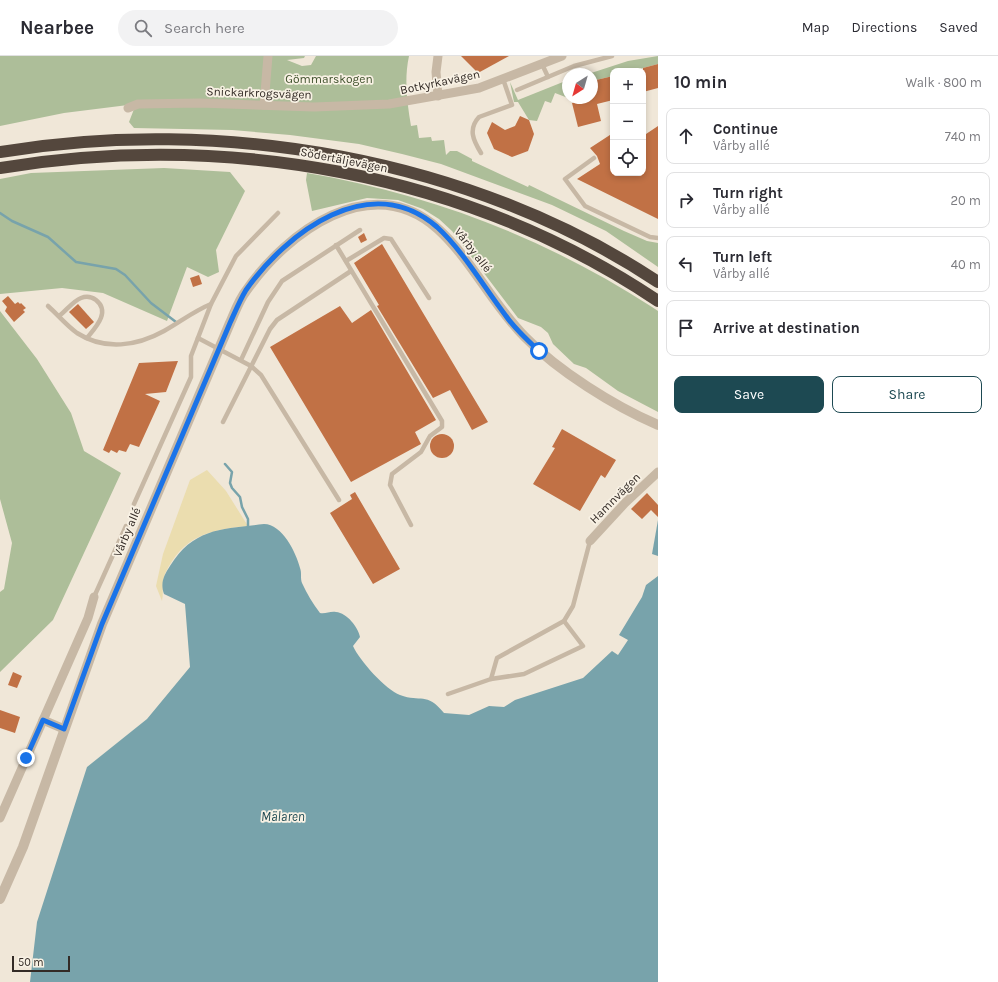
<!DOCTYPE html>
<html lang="en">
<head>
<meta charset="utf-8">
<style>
  body { margin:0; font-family:Karla,sans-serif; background:#f2f2f3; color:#2b2b33 }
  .controls { position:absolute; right:12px; top:12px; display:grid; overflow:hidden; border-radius:8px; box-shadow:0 2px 6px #0003 }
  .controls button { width:36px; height:36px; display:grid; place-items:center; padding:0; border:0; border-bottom:1px solid #e1e1e2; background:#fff; color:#2b2b33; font:20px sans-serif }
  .compass { position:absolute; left:562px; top:12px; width:36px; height:36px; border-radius:50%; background:#fff; box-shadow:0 2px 6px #0003; rotate:217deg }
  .scale { position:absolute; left:12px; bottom:10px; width:58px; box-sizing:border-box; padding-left:4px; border:2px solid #332b26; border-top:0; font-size:11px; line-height:14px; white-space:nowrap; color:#332b26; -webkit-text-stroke:3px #f8f1e4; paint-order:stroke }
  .stop { position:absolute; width:12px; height:12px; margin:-9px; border:3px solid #1a73e8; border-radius:50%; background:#fff }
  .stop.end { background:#1a73e8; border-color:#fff; box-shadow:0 1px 4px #0008 }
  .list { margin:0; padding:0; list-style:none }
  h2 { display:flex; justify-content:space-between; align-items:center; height:52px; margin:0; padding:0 16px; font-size:17px }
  h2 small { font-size:13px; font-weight:400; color:#7c7c81 }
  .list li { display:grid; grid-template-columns:26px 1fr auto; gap:12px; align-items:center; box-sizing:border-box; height:56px; margin:0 8px 8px; padding:0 8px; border:1px solid #e1e1e2; border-radius:8px }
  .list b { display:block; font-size:15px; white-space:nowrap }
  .list p { margin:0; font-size:13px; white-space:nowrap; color:#7c7c81 }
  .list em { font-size:13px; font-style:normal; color:#7c7c81 }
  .actions { display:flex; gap:8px; padding:12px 16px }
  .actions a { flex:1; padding:9px 0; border:1px solid #1d4952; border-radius:8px; text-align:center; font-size:14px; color:#1d4952 }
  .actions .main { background:#1d4952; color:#fff }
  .icon { flex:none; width:22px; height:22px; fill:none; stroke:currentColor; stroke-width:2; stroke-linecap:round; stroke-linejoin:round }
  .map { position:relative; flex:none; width:658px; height:926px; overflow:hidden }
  header { display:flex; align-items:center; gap:24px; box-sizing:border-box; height:56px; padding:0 20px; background:#fff; border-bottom:1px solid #e1e1e2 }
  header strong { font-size:19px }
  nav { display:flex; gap:22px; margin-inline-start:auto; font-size:14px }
  .search { width:280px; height:36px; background:#f2f2f3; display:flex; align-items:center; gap:10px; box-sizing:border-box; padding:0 14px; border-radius:22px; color:#7c7c81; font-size:15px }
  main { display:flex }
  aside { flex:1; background:#fff }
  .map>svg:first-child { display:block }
  .green { fill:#adbe99 }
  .sand { fill:#ebddaf }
  .water { fill:#78a3ab }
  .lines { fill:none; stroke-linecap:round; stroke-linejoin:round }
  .stream { stroke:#78a3ab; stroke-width:2.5 }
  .building { fill:#c17145 }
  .service { stroke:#c7b8a5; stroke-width:4.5 }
  .minor { stroke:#c7b8a5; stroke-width:9 }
  .tertiary { stroke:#c7b8a5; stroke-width:10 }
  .motorway { stroke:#54473d; stroke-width:12 }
  .route { stroke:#1a73e8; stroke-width:5 }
  .labels { text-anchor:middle; stroke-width:3.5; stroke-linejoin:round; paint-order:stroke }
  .park-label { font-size:12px; fill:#3e502b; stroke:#f8f1e4 }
  .street-label { font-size:12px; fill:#332b26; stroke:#f8f1e4 }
  .water-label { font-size:13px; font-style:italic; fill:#1d4952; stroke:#f8f1e4 }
</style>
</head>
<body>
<header>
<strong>Nearbee</strong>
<div class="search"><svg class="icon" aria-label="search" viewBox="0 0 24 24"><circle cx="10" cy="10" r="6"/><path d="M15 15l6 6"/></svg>Search here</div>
<nav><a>Map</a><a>Directions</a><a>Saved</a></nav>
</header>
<main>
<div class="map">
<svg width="658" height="926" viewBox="0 0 658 926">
  <rect width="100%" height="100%" fill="#f0e7d8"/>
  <g class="green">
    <path d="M 0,0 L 305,0 L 304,2 L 287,4 L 302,10 L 311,9 L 316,0 L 409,0 C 404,23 407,47 411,70 L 417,69 L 419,82 L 431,81 L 432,85 L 444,84 L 446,99 L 450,95 L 457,95 L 472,103 L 472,105 L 528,131 L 529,129 L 624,175 L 647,185 L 658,187 L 658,211 L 606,175 L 552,149 L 441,108 L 402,98 L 359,88 L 290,79 L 232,74 L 134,72 L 129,66 L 136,48 L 64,57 L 0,70 Z"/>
    <path d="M 658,0 L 658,8 L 632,15 L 613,15 L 613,20 L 592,25 L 592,18 L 588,18 L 628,5 Z"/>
    <path d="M 568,24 L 568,42 L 555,37 L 551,47 L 545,45 L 537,65 L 529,64 L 518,46 L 514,46 L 510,26 L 518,44 Z"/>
    <path d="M 164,112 L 230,116 L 245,135 L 216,194 L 219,216 L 208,221 L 187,211 L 167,265 L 103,237 L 62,232 L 0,238 L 0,123 L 31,117 Z"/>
    <path d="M 307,117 C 431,138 547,183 652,251 L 658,255 L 658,356 L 618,335 L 586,312 L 574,308 L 553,288 L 548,277 L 541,271 L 518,262 L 452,175 L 439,163 L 423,153 L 398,144 L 367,142 L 312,155 L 306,124 Z"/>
    <path d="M 0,255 L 37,303 L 71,357 L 84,395 L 121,417 L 53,564 L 0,616 L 0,536 L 4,533 L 12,487 L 0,443 Z"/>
  </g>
  <path class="sand" d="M 207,414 L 226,435 L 248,470 C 210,474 183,479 165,518 C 161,527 164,536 162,545 L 156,530 L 163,498 L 190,424 Z"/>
  <g class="water">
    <path d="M 658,464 L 658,500 L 652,498 Z"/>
    <path d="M 264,468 C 282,468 296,496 300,512 C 302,517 300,522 302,527 C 307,538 313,548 320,557 C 326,558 330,555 336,556 C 347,557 358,571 360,581 L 353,590 C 359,604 386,634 400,639 C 421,647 426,635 444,657 L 469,659 L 489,650 L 504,651 L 515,644 L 583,622 L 612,595 L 618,599 L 628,584 L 619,579 L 642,541 L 646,529 L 658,520 L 658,926 L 30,926 L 37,866 L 87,711 L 147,663 L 190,611 L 185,548 L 164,538 C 160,527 164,519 170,510 C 194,471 224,473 264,468 Z"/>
  </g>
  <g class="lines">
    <g class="stream">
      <path d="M 0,157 L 12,165 L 48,181 L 76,206 L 116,213 L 125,219 L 151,247 L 176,266"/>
      <path d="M 225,408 L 232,416 L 230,427 L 232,432 L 240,441 L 242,451 L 248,463 L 248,470"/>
    </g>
  </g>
  <g class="building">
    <path d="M 461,0 L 509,0 L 478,17 Z"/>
    <path d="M 658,8 L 658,32 L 643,36 L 643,12 Z"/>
    <path d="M 613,20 L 613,44 L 597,48 L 601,65 L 578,71 L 572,47 L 583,44 L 583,42 L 592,42 L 592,25 Z"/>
    <path d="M 520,60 L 529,64 L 534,78 L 528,95 L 512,101 L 494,93 L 487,77 L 492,66 L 505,74 L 515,70 Z"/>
    <path d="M 658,70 L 658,163 L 577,123 L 600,108 L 597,100 L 590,92 L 613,77 L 613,117 L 643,117 L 643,80 Z"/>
    <path d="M 364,177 L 367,184 L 361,187 L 358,181 Z"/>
    <path d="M 382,188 L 488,366 L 472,374 L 450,334 L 433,342 L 377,250 L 379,249 L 354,207 Z"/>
    <path d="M 199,219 L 202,228 L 193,231 L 190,222 Z"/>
    <path d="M 8,240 L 15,248 L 18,246 L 20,248 L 21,247 L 26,252 L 23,254 L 25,256 L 14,266 L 5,255 L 7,251 L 2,245 Z"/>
    <path d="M 78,248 L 94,266 L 86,273 L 69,256 Z"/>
    <path d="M 340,250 L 352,267 L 371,254 L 436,364 L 415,376 L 421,388 L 351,426 L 270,291 Z"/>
    <path d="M 178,305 L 166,336 L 145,338 L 160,345 L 139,391 L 130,388 L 126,396 L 119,394 L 117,397 L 111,394 L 109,397 L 103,394 L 139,307 Z"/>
    <path d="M 562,373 L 616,404 L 605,422 L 601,419 L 580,455 L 533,428 L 555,392 L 552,391 Z"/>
    <circle cx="442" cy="390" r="12"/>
    <path d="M 355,436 L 400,513 L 373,528 L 330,457 L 352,443 L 350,439 Z"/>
    <path d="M 647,437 L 658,449 L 658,461 L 651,454 L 642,463 L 631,453 Z"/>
    <path d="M 13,616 L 22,620 L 17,632 L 8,629 Z"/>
    <path d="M 0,654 L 20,661 L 15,677 L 0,672 Z"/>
  </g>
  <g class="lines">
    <g class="service">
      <path d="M 542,8 L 548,21"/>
      <path d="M 517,34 L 574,10 L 612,0"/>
      <path d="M 481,97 C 473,84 468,73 479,61 L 512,49 L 503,23"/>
      <path d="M 594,102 L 565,123 L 585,150 L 650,181 L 658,182"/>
      <path d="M 336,189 L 442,365 L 442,371 L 430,380 L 421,396 L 392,418 L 390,429 L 411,469"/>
      <path d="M 346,205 L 384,182 L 391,183 L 429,242"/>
      <path d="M 48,250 C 58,259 66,269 77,277 C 105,295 137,290 164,275 C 180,266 194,255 211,248"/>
      <path d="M 59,260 C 66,255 73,245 81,242 C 86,240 92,241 96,244 C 111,256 95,272 87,282"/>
      <path d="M 198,282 L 251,310 L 261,319 L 339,444"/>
      <path d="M 241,304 L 268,246 L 282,225 L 360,174"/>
      <path d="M 223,366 L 270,273 L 277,264 L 351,215"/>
      <path d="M 134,448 L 191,321 L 191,300 L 211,248 L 236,200 L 278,157"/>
      <path d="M 94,541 L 126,470"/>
      <path d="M 491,623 L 497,602 L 564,565 L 573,550 L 590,485"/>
      <path d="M 448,638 L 491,623 L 524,618 L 583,590 L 564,565"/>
    </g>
    <g class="minor">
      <path d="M 438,0 L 436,16 L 438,40"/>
      <path d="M 264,49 L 268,0"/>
      <path d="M 128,52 L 138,48 L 200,47 L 314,51 L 389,48 L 479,32 L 562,0"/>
      <path d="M 590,485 L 625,447 L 658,416"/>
      <path d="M 43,664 L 64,673"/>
      <path d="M 0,762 L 88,562 L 94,541"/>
    </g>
    <path class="tertiary" d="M 0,843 L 23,791 L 102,568 L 230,267 C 235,256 239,244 246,235 C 287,176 371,113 438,173 C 472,204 492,248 525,281 C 558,315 614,350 658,369"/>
    <g class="motorway">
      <path d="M 0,96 C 219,59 472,102 658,226"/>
      <path d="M 0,112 C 226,75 466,116 658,245"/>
    </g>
  </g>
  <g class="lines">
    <path class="route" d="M 26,702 L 43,664 L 64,673 L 102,568 L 230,267 C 235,256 240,244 246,234 C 287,176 370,113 437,171 C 464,196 483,230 506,260 C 515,273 527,284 539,295"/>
  </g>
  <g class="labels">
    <g class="park-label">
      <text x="329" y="27">Gömmarskogen</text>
    </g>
    <g class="street-label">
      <text transform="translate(440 26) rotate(-12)" y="4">Botkyrkavägen</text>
      <text transform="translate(259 37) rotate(2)" y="4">Snickarkrogsvägen</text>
      <text transform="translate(344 104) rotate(11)" y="4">Södertäljevägen</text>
      <text transform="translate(473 194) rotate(52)" y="4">Vårby allé</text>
      <text transform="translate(615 442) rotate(-45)" y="4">Hamnvägen</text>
      <text transform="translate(127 476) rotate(-67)" y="4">Vårby allé</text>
    </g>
    <g class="water-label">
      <text x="283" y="765">Mälaren</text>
    </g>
  </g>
</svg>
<div class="controls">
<button>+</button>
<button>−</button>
<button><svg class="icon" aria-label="locate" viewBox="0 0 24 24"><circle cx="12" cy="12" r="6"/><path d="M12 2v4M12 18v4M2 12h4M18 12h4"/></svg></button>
</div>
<svg class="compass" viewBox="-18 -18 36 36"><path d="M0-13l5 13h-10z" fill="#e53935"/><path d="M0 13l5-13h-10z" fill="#7c7c81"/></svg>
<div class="scale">50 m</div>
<div class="stop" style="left:539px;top:295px"></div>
<div class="stop end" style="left:26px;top:702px"></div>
</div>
<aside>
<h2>10 min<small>Walk · 800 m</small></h2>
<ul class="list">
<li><svg class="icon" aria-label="ahead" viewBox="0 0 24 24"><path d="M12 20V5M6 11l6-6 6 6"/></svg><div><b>Continue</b><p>Vårby allé</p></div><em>740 m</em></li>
<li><svg class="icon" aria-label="right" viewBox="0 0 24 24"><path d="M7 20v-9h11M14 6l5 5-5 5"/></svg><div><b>Turn right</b><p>Vårby allé</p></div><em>20 m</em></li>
<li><svg class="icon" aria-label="left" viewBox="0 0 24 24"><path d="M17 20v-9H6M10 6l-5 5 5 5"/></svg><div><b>Turn left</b><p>Vårby allé</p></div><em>40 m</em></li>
<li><svg class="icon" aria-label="arrive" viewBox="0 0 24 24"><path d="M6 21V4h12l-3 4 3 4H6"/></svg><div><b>Arrive at destination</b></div></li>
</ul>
<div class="actions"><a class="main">Save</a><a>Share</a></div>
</aside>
</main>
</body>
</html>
